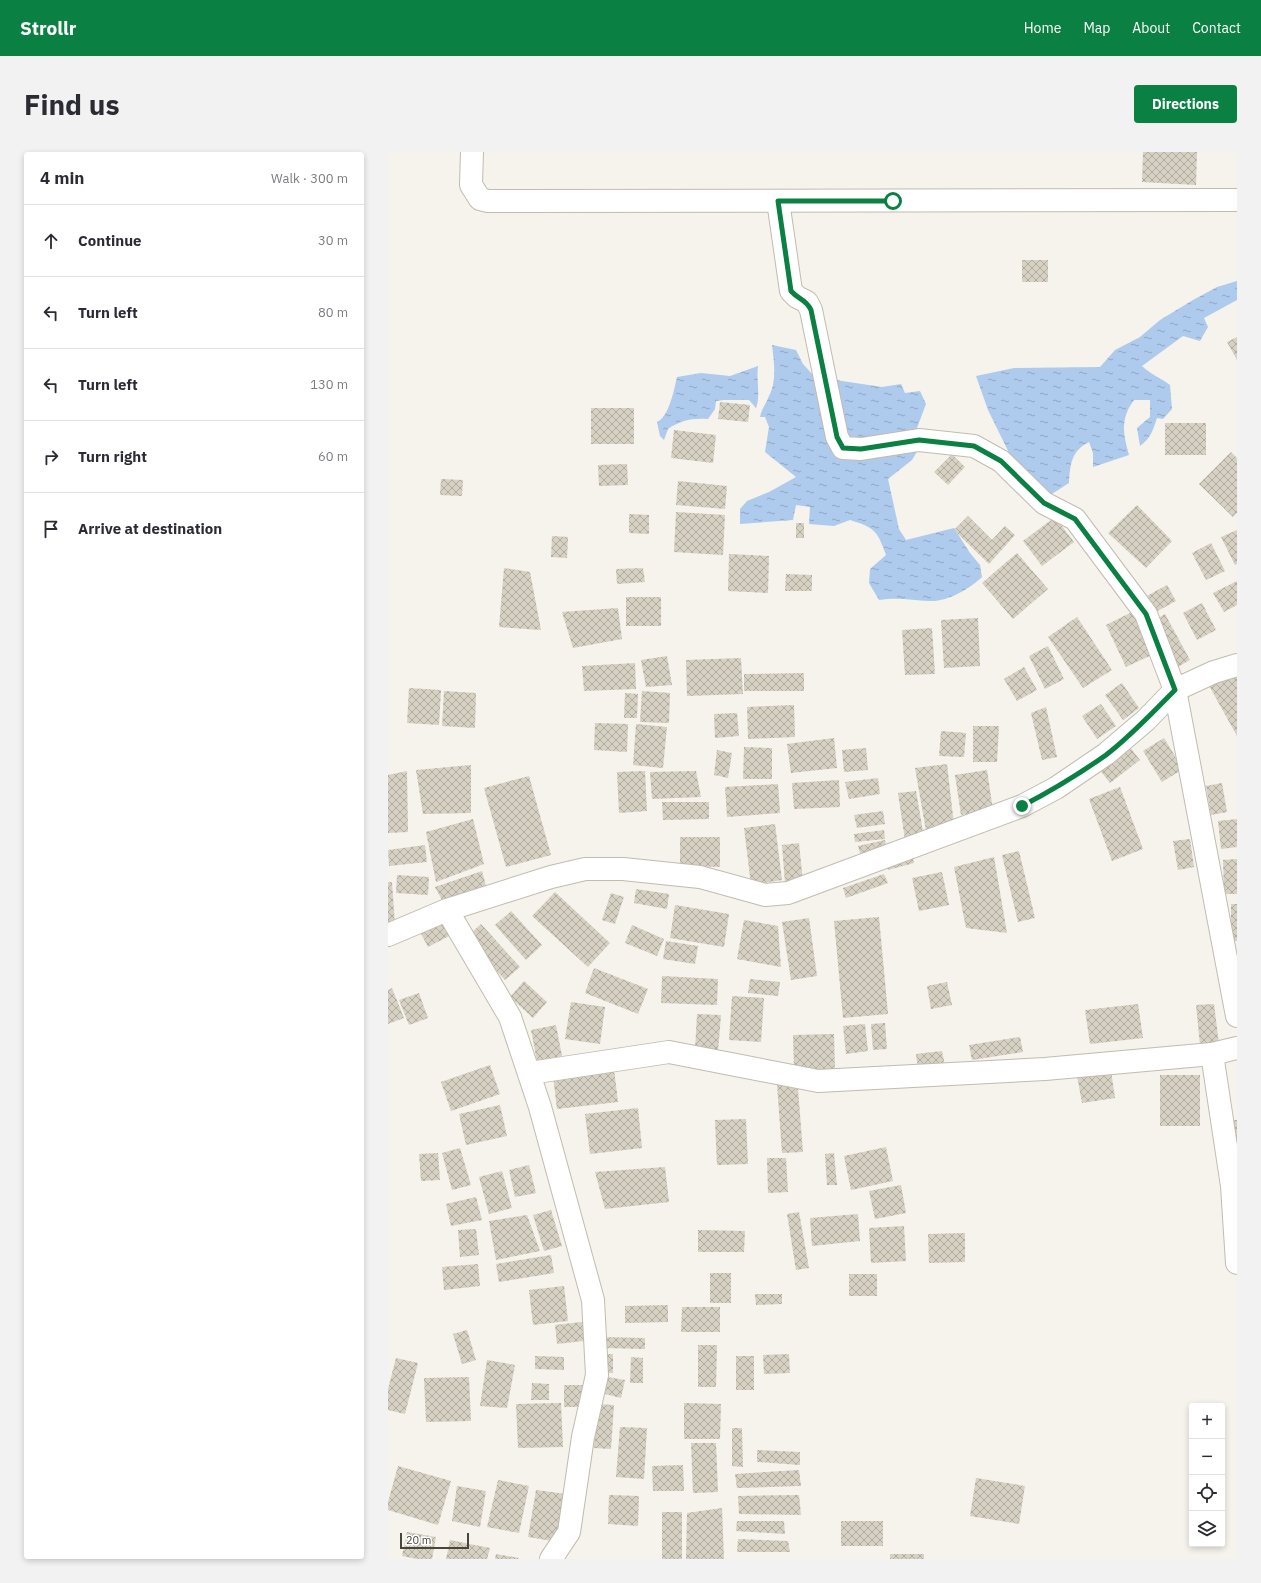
<!DOCTYPE html>
<html lang="en">
<head>
<meta charset="utf-8">
<style>
  body { margin:0; font-family:"IBM Plex Sans",sans-serif; background:#f2f2f3; color:#2b2b33 }
  .controls { position:absolute; right:12px; bottom:12px; display:grid; overflow:hidden; border-radius:4px; box-shadow:0 2px 6px #0003 }
  .controls button { width:36px; height:36px; display:grid; place-items:center; padding:0; border:0; border-bottom:1px solid #e1e1e2; background:#fff; color:#2b2b33; font:20px sans-serif }
  .scale { position:absolute; left:12px; bottom:10px; width:69px; box-sizing:border-box; padding-left:4px; border:2px solid #49453a; border-top:0; font-size:11px; line-height:14px; white-space:nowrap; color:#49453a; -webkit-text-stroke:3px #fff; paint-order:stroke }
  .stop { position:absolute; width:12px; height:12px; margin:-9px; border:3px solid #0b8043; border-radius:50%; background:#fff }
  .stop.end { background:#0b8043; border-color:#fff; box-shadow:0 1px 4px #0008 }
  .list { margin:0; padding:0; list-style:none }
  h2 { display:flex; justify-content:space-between; align-items:center; height:52px; margin:0; padding:0 16px; font-size:17px }
  h2 small { font-size:13px; font-weight:400; color:#7c7c81 }
  .list li { display:grid; grid-template-columns:26px 1fr auto; gap:12px; align-items:center; box-sizing:border-box; height:72px; padding:0 16px; border-top:1px solid #e1e1e2 }
  .list b { display:block; font-size:15px; white-space:nowrap }
  .list em { font-size:13px; font-style:normal; color:#7c7c81 }
  .icon { flex:none; width:22px; height:22px; fill:none; stroke:currentColor; stroke-width:2; stroke-linecap:round; stroke-linejoin:round }
  .map { position:relative; flex:none; width:849px; height:1407px; overflow:hidden; border-radius:4px }
  header { display:flex; align-items:center; gap:24px; box-sizing:border-box; height:56px; padding:0 20px; background:#0b8043; color:#fff }
  header strong { font-size:19px }
  nav { display:flex; gap:22px; margin-inline-start:auto; font-size:14px }
  .intro { display:flex; align-items:center; justify-content:space-between; box-sizing:border-box; height:96px; padding:0 24px }
  h1 { margin:0; font-size:28px }
  .button { padding:10px 18px; border-radius:4px; background:#0b8043; color:#fff; font-size:14px; font-weight:700 }
  main { display:flex; gap:24px; padding:0 24px }
  aside { flex:1; background:#fff; border-radius:4px; box-shadow:0 2px 6px #0003 }
  .map>svg:first-child { display:block }
  .water { fill:url(#water-ripples) }
  .building { fill:url(#building-cross-hatch) }
  .lines { fill:none; stroke-linecap:round; stroke-linejoin:round }
  .street-casing { stroke:#c0bcaf; stroke-width:24 }
  .street { stroke:#fff; stroke-width:22 }
  .route { stroke:#0b8043; stroke-width:5 }
</style>
</head>
<body>
<header>
<strong>Strollr</strong>
<nav><a>Home</a><a>Map</a><a>About</a><a>Contact</a></nav>
</header>
<div class="intro"><h1>Find us</h1><a class="button">Directions</a></div>
<main>
<aside>
<h2>4 min<small>Walk · 300 m</small></h2>
<ul class="list">
<li><svg class="icon" aria-label="ahead" viewBox="0 0 24 24"><path d="M12 20V5M6 11l6-6 6 6"/></svg><div><b>Continue</b></div><em>30 m</em></li>
<li><svg class="icon" aria-label="left" viewBox="0 0 24 24"><path d="M17 20v-9H6M10 6l-5 5 5 5"/></svg><div><b>Turn left</b></div><em>80 m</em></li>
<li><svg class="icon" aria-label="left" viewBox="0 0 24 24"><path d="M17 20v-9H6M10 6l-5 5 5 5"/></svg><div><b>Turn left</b></div><em>130 m</em></li>
<li><svg class="icon" aria-label="right" viewBox="0 0 24 24"><path d="M7 20v-9h11M14 6l5 5-5 5"/></svg><div><b>Turn right</b></div><em>60 m</em></li>
<li><svg class="icon" aria-label="arrive" viewBox="0 0 24 24"><path d="M6 21V4h12l-3 4 3 4H6"/></svg><div><b>Arrive at destination</b></div></li>
</ul>
</aside>
<div class="map">
<svg width="849" height="1407" viewBox="0 0 849 1407">
  <defs>
    <pattern id="water-ripples" width="26" height="14" patternUnits="userSpaceOnUse"><rect width="26" height="14" fill="#aecaec"/><path d="M2 4q2-2 4 0t4 0M15 11q2-2 4 0t4 0" fill="none" stroke="#90a6c0"/></pattern>
    <pattern id="building-cross-hatch" width="8" height="8" patternUnits="userSpaceOnUse"><rect width="8" height="8" fill="#d6d1c2"/><path d="M0 0l8 8M0 8l8-8" fill="none" stroke="#b0ab9f"/></pattern>
  </defs>
  <rect width="100%" height="100%" fill="#f5f3ec"/>
  <g class="water">
    <path d="M 849,129 L 849,148 L 816,166 L 820,175 L 812,189 L 795,184 L 754,214 C 762,222 773,226 782,233 L 784,257 L 775,267 L 769,266 C 765,278 763,286 752,294 L 749,276 L 762,265 L 762,248 L 746,248 C 732,267 735,282 741,303 L 705,315 L 705,301 L 701,290 C 683,299 682,313 681,331 L 656,347 L 629,317 L 600,258 L 588,224 L 626,216 L 712,215 L 727,198 L 752,185 L 772,168 L 805,148 L 829,135 Z"/>
    <path d="M 384,193 L 408,198 L 415,212 L 425,223 L 454,229 L 494,235 L 513,232 L 517,241 L 532,239 L 538,252 L 529,276 L 531,296 L 524,308 L 500,327 L 511,377 L 518,388 L 566,376 L 582,401 L 592,413 L 594,425 C 581,437 560,450 541,449 C 524,448 509,445 491,448 L 481,431 L 482,417 L 498,403 C 489,378 487,376 462,368 L 446,374 L 421,372 L 422,355 L 408,353 L 405,368 L 352,372 L 352,357 L 359,349 L 381,340 L 408,325 L 377,300 L 381,275 L 377,265 L 372,265 C 374,256 378,252 381,244 C 389,229 386,210 384,193 Z"/>
    <path d="M 370,214 C 368,228 373,244 368,256 L 361,248 L 336,248 L 328,249 L 327,257 L 320,267 C 304,266 293,268 280,277 L 276,288 L 272,284 L 269,270 C 281,265 286,238 289,225 L 313,221 L 342,224 Z"/>
  </g>
  <g class="building">
    <path d="M 755,0 L 809,0 L 808,33 L 754,30 Z"/>
    <rect x="634" y="108" width="26" height="22"/>
    <path d="M 849,185 L 849,208 L 839,190 Z"/>
    <path d="M 332,250 L 362,253 L 360,270 L 330,267 Z"/>
    <rect x="203" y="256" width="43" height="36"/>
    <rect x="777" y="271" width="41" height="32"/>
    <path d="M 286,278 L 328,283 L 325,311 L 283,306 Z"/>
    <path d="M 843,300 L 849,306 L 849,361 L 845,365 L 811,332 Z"/>
    <path d="M 564,302 L 577,315 L 560,333 L 546,320 Z"/>
    <path d="M 239,312 L 240,333 L 211,334 L 210,313 Z"/>
    <path d="M 53,327 L 75,328 L 74,344 L 52,343 Z"/>
    <path d="M 290,329 L 339,334 L 337,357 L 288,353 Z"/>
    <path d="M 749,353 L 784,389 L 758,416 L 720,381 Z"/>
    <path d="M 288,360 L 337,363 L 335,403 L 286,400 Z"/>
    <path d="M 241,362 L 261,363 L 261,382 L 241,381 Z"/>
    <path d="M 580,364 L 604,388 L 617,374 L 627,383 L 601,412 L 566,378 Z"/>
    <path d="M 667,365 L 686,390 L 654,414 L 635,389 Z"/>
    <rect x="408" y="371" width="8" height="15"/>
    <path d="M 849,378 L 849,412 L 847,413 L 833,385 Z"/>
    <path d="M 164,384 L 180,385 L 179,406 L 163,405 Z"/>
    <path d="M 823,391 L 837,419 L 818,428 L 804,401 Z"/>
    <path d="M 629,401 L 660,437 L 625,467 L 594,431 Z"/>
    <path d="M 341,402 L 381,404 L 380,441 L 340,439 Z"/>
    <path d="M 116,416 L 142,420 L 153,478 L 111,475 Z"/>
    <path d="M 255,416 L 257,430 L 229,432 L 228,417 Z"/>
    <path d="M 398,422 L 424,423 L 424,439 L 397,439 Z"/>
    <path d="M 849,429 L 849,453 L 836,460 L 825,441 Z"/>
    <path d="M 779,433 L 788,449 L 764,462 L 755,446 Z"/>
    <rect x="238" y="445" width="35" height="29"/>
    <path d="M 814,451 L 828,478 L 809,488 L 795,461 Z"/>
    <path d="M 230,456 L 234,487 L 185,496 L 174,460 Z"/>
    <path d="M 750,457 L 770,500 L 738,515 L 718,473 Z"/>
    <path d="M 777,462 L 802,508 L 790,515 L 765,469 Z"/>
    <path d="M 689,465 L 724,518 L 695,536 L 660,485 Z"/>
    <path d="M 590,466 L 592,514 L 556,516 L 553,468 Z"/>
    <path d="M 544,476 L 547,522 L 517,523 L 514,478 Z"/>
    <path d="M 660,494 L 676,527 L 657,537 L 641,504 Z"/>
    <path d="M 279,504 L 284,533 L 258,535 L 253,508 Z"/>
    <path d="M 353,506 L 355,542 L 299,544 L 298,508 Z"/>
    <path d="M 247,511 L 248,537 L 196,539 L 194,514 Z"/>
    <path d="M 636,515 L 649,538 L 629,549 L 616,527 Z"/>
    <path d="M 416,521 L 416,539 L 356,539 L 356,522 Z"/>
    <path d="M 849,521 L 849,584 L 819,530 Z"/>
    <path d="M 734,531 L 751,556 L 735,568 L 717,543 Z"/>
    <path d="M 21,536 L 53,538 L 51,573 L 19,571 Z"/>
    <path d="M 56,539 L 88,541 L 87,576 L 54,574 Z"/>
    <path d="M 254,539 L 282,541 L 281,571 L 252,570 Z"/>
    <path d="M 237,541 L 250,542 L 249,566 L 236,566 Z"/>
    <path d="M 713,552 L 728,574 L 709,587 L 694,564 Z"/>
    <path d="M 406,553 L 407,585 L 360,587 L 359,555 Z"/>
    <path d="M 658,555 L 669,605 L 654,608 L 643,561 Z"/>
    <path d="M 349,561 L 351,584 L 327,586 L 326,562 Z"/>
    <path d="M 207,571 L 240,572 L 239,600 L 206,598 Z"/>
    <path d="M 248,572 L 279,575 L 275,616 L 245,613 Z"/>
    <path d="M 585,574 L 611,574 L 609,610 L 585,610 Z"/>
    <path d="M 553,579 L 578,581 L 576,605 L 551,604 Z"/>
    <path d="M 446,586 L 449,616 L 403,621 L 399,592 Z"/>
    <path d="M 776,586 L 795,617 L 774,630 L 755,599 Z"/>
    <path d="M 741,594 L 752,608 L 722,631 L 711,617 Z"/>
    <path d="M 356,595 L 384,596 L 384,627 L 355,627 Z"/>
    <path d="M 478,596 L 480,618 L 456,620 L 454,598 Z"/>
    <path d="M 329,598 L 344,601 L 340,626 L 326,623 Z"/>
    <path d="M 559,612 L 566,673 L 538,679 L 527,616 Z"/>
    <path d="M 83,613 L 83,661 L 35,662 L 28,618 Z"/>
    <path d="M 599,618 L 605,658 L 573,663 L 567,623 Z"/>
    <path d="M 19,619 L 20,680 L 0,681 L 0,623 Z"/>
    <path d="M 257,619 L 259,659 L 231,661 L 229,620 Z"/>
    <path d="M 308,619 L 313,645 L 264,647 L 262,620 Z"/>
    <path d="M 141,624 L 163,703 L 118,715 L 96,636 Z"/>
    <path d="M 490,626 L 492,642 L 461,647 L 457,630 Z"/>
    <path d="M 451,628 L 452,655 L 406,657 L 404,631 Z"/>
    <path d="M 834,631 L 839,660 L 823,663 L 818,634 Z"/>
    <path d="M 390,632 L 392,661 L 339,665 L 337,635 Z"/>
    <path d="M 732,635 L 755,697 L 724,709 L 701,647 Z"/>
    <path d="M 528,639 L 536,685 L 517,688 L 510,641 Z"/>
    <path d="M 274,650 L 321,650 L 321,667 L 275,668 Z"/>
    <path d="M 495,659 L 497,672 L 469,676 L 466,663 Z"/>
    <path d="M 85,667 L 96,712 L 48,730 L 38,680 Z"/>
    <path d="M 849,667 L 849,695 L 833,697 L 830,669 Z"/>
    <path d="M 387,672 L 394,728 L 363,733 L 356,676 Z"/>
    <path d="M 496,678 L 497,687 L 467,690 L 466,682 Z"/>
    <path d="M 292,685 L 332,685 L 332,715 L 292,714 Z"/>
    <path d="M 802,687 L 806,715 L 790,718 L 785,689 Z"/>
    <path d="M 497,688 L 499,699 L 473,705 L 470,694 Z"/>
    <path d="M 411,691 L 415,730 L 397,731 L 394,693 Z"/>
    <path d="M 37,693 L 39,710 L 1,714 L 0,698 Z"/>
    <path d="M 631,699 L 647,766 L 630,770 L 614,703 Z"/>
    <path d="M 523,700 L 526,711 L 500,718 L 497,708 Z"/>
    <path d="M 606,705 L 619,781 L 578,776 L 566,715 Z"/>
    <path d="M 849,707 L 849,742 L 836,742 L 835,708 Z"/>
    <path d="M 94,719 L 98,734 L 56,752 L 47,735 Z"/>
    <path d="M 554,720 L 561,753 L 531,759 L 524,726 Z"/>
    <path d="M 496,722 L 500,731 L 458,746 L 455,736 Z"/>
    <path d="M 9,723 L 41,725 L 40,743 L 8,741 Z"/>
    <path d="M 0,730 L 4,730 L 7,773 L 0,775 Z"/>
    <path d="M 248,737 L 281,742 L 279,757 L 246,751 Z"/>
    <path d="M 167,740 L 222,791 L 200,815 L 144,764 Z"/>
    <path d="M 223,741 L 236,745 L 227,772 L 214,768 Z"/>
    <rect x="843" y="752" width="6" height="37"/>
    <path d="M 287,753 L 341,762 L 336,795 L 282,786 Z"/>
    <path d="M 123,759 L 154,793 L 138,808 L 107,773 Z"/>
    <path d="M 58,764 L 67,781 L 40,795 L 31,778 Z"/>
    <path d="M 491,765 L 500,862 L 455,866 L 446,769 Z"/>
    <path d="M 421,766 L 429,824 L 403,828 L 394,770 Z"/>
    <path d="M 356,768 L 390,774 L 393,815 L 349,807 Z"/>
    <path d="M 93,772 L 132,815 L 117,828 L 78,786 Z"/>
    <path d="M 244,773 L 276,787 L 269,804 L 237,791 Z"/>
    <path d="M 278,789 L 310,794 L 307,812 L 275,807 Z"/>
    <path d="M 206,816 L 260,837 L 250,862 L 197,841 Z"/>
    <path d="M 274,824 L 330,827 L 329,853 L 273,851 Z"/>
    <path d="M 362,827 L 392,830 L 390,844 L 360,841 Z"/>
    <path d="M 136,829 L 159,850 L 145,866 L 122,845 Z"/>
    <path d="M 559,830 L 564,853 L 543,857 L 539,834 Z"/>
    <path d="M 4,836 L 16,866 L 0,872 L 0,838 Z"/>
    <path d="M 31,841 L 40,866 L 21,873 L 11,848 Z"/>
    <path d="M 344,844 L 376,846 L 373,890 L 341,888 Z"/>
    <path d="M 183,850 L 217,855 L 212,892 L 177,887 Z"/>
    <path d="M 750,852 L 755,886 L 702,892 L 697,858 Z"/>
    <path d="M 826,852 L 831,892 L 812,893 L 808,853 Z"/>
    <path d="M 309,862 L 333,863 L 330,900 L 307,898 Z"/>
    <path d="M 497,871 L 499,897 L 485,898 L 483,872 Z"/>
    <path d="M 477,872 L 480,899 L 458,902 L 455,874 Z"/>
    <path d="M 168,873 L 174,904 L 149,909 L 143,878 Z"/>
    <path d="M 446,882 L 447,917 L 406,919 L 405,883 Z"/>
    <path d="M 632,885 L 635,900 L 584,908 L 581,893 Z"/>
    <path d="M 554,899 L 557,914 L 530,918 L 528,902 Z"/>
    <path d="M 102,913 L 112,942 L 63,959 L 53,930 Z"/>
    <path d="M 226,917 L 230,950 L 169,957 L 165,924 Z"/>
    <path d="M 723,919 L 727,946 L 694,951 L 689,924 Z"/>
    <rect x="772" y="923" width="40" height="51"/>
    <path d="M 389,933 L 410,937 L 415,1000 L 394,1001 Z"/>
    <path d="M 112,953 L 119,984 L 78,993 L 71,962 Z"/>
    <path d="M 250,956 L 254,996 L 202,1002 L 197,962 Z"/>
    <path d="M 358,967 L 360,1012 L 329,1013 L 327,968 Z"/>
    <path d="M 843,968 L 849,968 L 849,1011 Z"/>
    <path d="M 498,995 L 505,1029 L 463,1038 L 456,1004 Z"/>
    <path d="M 72,996 L 83,1033 L 64,1038 L 54,1001 Z"/>
    <path d="M 50,1001 L 52,1028 L 33,1029 L 31,1002 Z"/>
    <path d="M 446,1001 L 449,1033 L 439,1033 L 437,1002 Z"/>
    <path d="M 379,1006 L 398,1006 L 400,1040 L 380,1041 Z"/>
    <path d="M 141,1013 L 148,1041 L 127,1045 L 121,1018 Z"/>
    <path d="M 277,1015 L 281,1050 L 217,1057 L 207,1020 Z"/>
    <path d="M 114,1019 L 124,1056 L 101,1062 L 91,1025 Z"/>
    <path d="M 513,1033 L 518,1061 L 487,1067 L 481,1039 Z"/>
    <path d="M 88,1045 L 94,1068 L 63,1074 L 58,1052 Z"/>
    <path d="M 163,1058 L 174,1094 L 156,1099 L 145,1063 Z"/>
    <path d="M 411,1060 L 421,1116 L 408,1118 L 399,1062 Z"/>
    <path d="M 470,1062 L 472,1089 L 424,1094 L 422,1066 Z"/>
    <path d="M 139,1063 L 152,1099 L 108,1108 L 101,1069 Z"/>
    <path d="M 516,1074 L 518,1109 L 483,1111 L 481,1076 Z"/>
    <path d="M 88,1077 L 91,1103 L 72,1105 L 70,1078 Z"/>
    <path d="M 310,1078 L 357,1079 L 356,1100 L 310,1100 Z"/>
    <path d="M 577,1081 L 577,1110 L 541,1111 L 540,1082 Z"/>
    <path d="M 163,1103 L 166,1121 L 111,1130 L 108,1112 Z"/>
    <path d="M 90,1112 L 92,1134 L 56,1138 L 54,1115 Z"/>
    <rect x="322" y="1121" width="21" height="30"/>
    <rect x="461" y="1122" width="28" height="22"/>
    <path d="M 176,1134 L 180,1169 L 145,1173 L 141,1138 Z"/>
    <path d="M 367,1142 L 394,1142 L 394,1152 L 368,1153 Z"/>
    <path d="M 280,1153 L 280,1170 L 237,1171 L 237,1154 Z"/>
    <path d="M 294,1155 L 332,1155 L 332,1180 L 293,1180 Z"/>
    <path d="M 202,1169 L 204,1188 L 169,1192 L 167,1173 Z"/>
    <path d="M 79,1178 L 88,1208 L 74,1212 L 65,1182 Z"/>
    <path d="M 216,1185 L 257,1186 L 257,1197 L 216,1196 Z"/>
    <path d="M 310,1193 L 329,1193 L 328,1235 L 310,1235 Z"/>
    <rect x="213" y="1202" width="12" height="19"/>
    <path d="M 401,1202 L 402,1221 L 376,1222 L 375,1203 Z"/>
    <path d="M 147,1204 L 176,1205 L 176,1218 L 147,1217 Z"/>
    <rect x="348" y="1204" width="18" height="34"/>
    <path d="M 243,1205 L 255,1206 L 255,1231 L 242,1231 Z"/>
    <path d="M 8,1206 L 30,1211 L 17,1262 L 0,1258 L 0,1237 Z"/>
    <path d="M 99,1208 L 127,1213 L 119,1256 L 92,1254 Z"/>
    <path d="M 81,1225 L 83,1269 L 38,1270 L 36,1226 Z"/>
    <path d="M 220,1225 L 237,1228 L 233,1246 L 217,1242 Z"/>
    <path d="M 144,1231 L 161,1232 L 161,1248 L 143,1248 Z"/>
    <path d="M 176,1233 L 200,1233 L 195,1255 L 176,1255 Z"/>
    <path d="M 173,1251 L 175,1295 L 130,1296 L 128,1252 Z"/>
    <path d="M 296,1251 L 333,1252 L 332,1287 L 296,1287 Z"/>
    <path d="M 209,1252 L 226,1253 L 223,1297 L 206,1296 Z"/>
    <path d="M 232,1275 L 259,1276 L 256,1327 L 228,1325 Z"/>
    <path d="M 344,1276 L 354,1276 L 355,1315 L 344,1314 Z"/>
    <path d="M 303,1291 L 328,1291 L 330,1340 L 305,1341 Z"/>
    <path d="M 369,1298 L 412,1300 L 412,1313 L 369,1310 Z"/>
    <path d="M 295,1313 L 296,1339 L 265,1339 L 264,1314 Z"/>
    <path d="M 10,1314 L 63,1329 L 50,1373 L 0,1358 L 0,1350 Z"/>
    <path d="M 411,1318 L 413,1334 L 349,1336 L 347,1322 Z"/>
    <path d="M 588,1326 L 637,1334 L 631,1372 L 582,1364 Z"/>
    <path d="M 110,1328 L 141,1334 L 131,1381 L 99,1375 Z"/>
    <path d="M 69,1334 L 98,1339 L 92,1375 L 64,1369 Z"/>
    <path d="M 148,1338 L 178,1342 L 171,1390 L 140,1385 Z"/>
    <path d="M 221,1343 L 251,1344 L 250,1374 L 220,1372 Z"/>
    <path d="M 411,1343 L 413,1363 L 351,1362 L 350,1344 Z"/>
    <path d="M 334,1356 L 336,1407 L 298,1407 L 299,1361 Z"/>
    <rect x="274" y="1360" width="20" height="47"/>
    <path d="M 349,1369 L 396,1369 L 397,1382 L 348,1379 Z"/>
    <rect x="453" y="1369" width="42" height="25"/>
    <path d="M 19,1380 L 48,1385 L 44,1407 L 29,1407 L 14,1404 Z"/>
    <path d="M 350,1387 L 400,1389 L 402,1400 L 349,1400 Z"/>
    <path d="M 62,1388 L 102,1396 L 99,1407 L 58,1407 Z"/>
    <path d="M 108,1402 L 131,1406 L 130,1407 L 107,1407 Z"/>
    <rect x="502" y="1402" width="34" height="5"/>
  </g>
  <g class="lines">
    <g class="street-casing">
      <g id="street">
        <path d="M 84,0 L 83,33 L 92,47 L 100,49 L 849,48"/>
        <path d="M 390,49 L 403,139 L 409,145 L 419,150 L 423,158 L 449,285 L 455,296 L 473,297 L 531,288 L 586,294 L 613,309 L 656,351 L 687,367 L 758,462 L 787,538 L 849,864"/>
        <path d="M 59,758 L 122,865 L 152,955 L 205,1148 L 209,1223 L 195,1285 L 181,1380 L 163,1407"/>
        <path d="M 0,783 L 59,758 L 163,725 L 197,717 L 235,717 L 312,725 L 377,743 L 400,741 L 634,654 L 668,636 L 718,602 L 758,568 L 787,538 L 826,520 L 849,513"/>
        <path d="M 824,902 L 844,1034 L 849,1111"/>
        <path d="M 142,921 L 281,900 L 430,929 L 657,917 L 824,902 L 849,896"/>
      </g>
    </g>
    <use href="#street" class="street"/>
  </g>
  <g class="lines">
    <path class="route" d="M 505,49 L 390,49 L 403,139 C 411,148 418,147 423,158 L 449,285 L 455,296 L 473,297 L 531,288 L 586,294 L 613,309 L 656,351 L 687,367 L 758,462 L 787,538 C 765,560 743,584 718,603 C 691,622 663,639 634,654"/>
  </g>
</svg>
<div class="controls">
<button>+</button>
<button>−</button>
<button><svg class="icon" aria-label="locate" viewBox="0 0 24 24"><circle cx="12" cy="12" r="6"/><path d="M12 2v4M12 18v4M2 12h4M18 12h4"/></svg></button>
<button><svg class="icon" aria-label="layers" viewBox="0 0 24 24"><path d="M12 4l9 5-9 5-9-5zM3 14l9 5 9-5"/></svg></button>
</div>
<div class="scale">20 m</div>
<div class="stop" style="left:505px;top:49px"></div>
<div class="stop end" style="left:634px;top:654px"></div>
</div>
</main>
</body>
</html>
